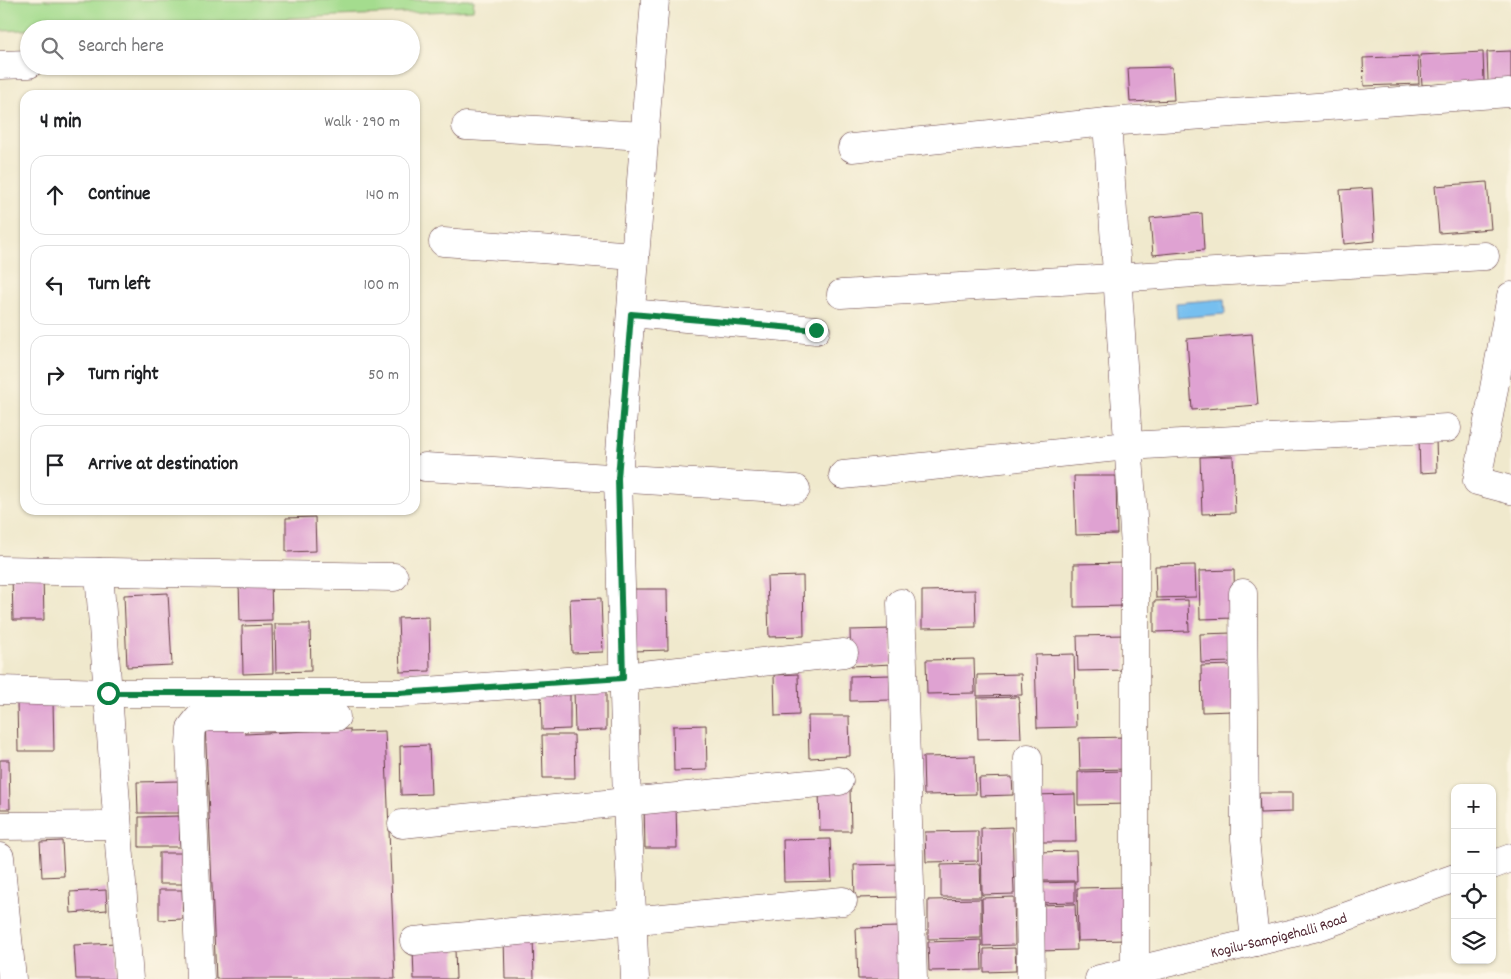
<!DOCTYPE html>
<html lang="en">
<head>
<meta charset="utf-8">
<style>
  body { margin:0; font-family:Dekko,sans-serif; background:#f6f6f6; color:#202124 }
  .controls { position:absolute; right:15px; bottom:15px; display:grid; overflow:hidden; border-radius:10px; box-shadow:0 1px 4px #0004 }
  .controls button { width:45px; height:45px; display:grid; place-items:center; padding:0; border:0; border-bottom:1px solid #e0e0e0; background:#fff; color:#202124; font:25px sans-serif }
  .stop { position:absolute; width:15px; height:15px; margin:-11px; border:4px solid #0b8043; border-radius:50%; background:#fff }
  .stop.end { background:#0b8043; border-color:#fff; box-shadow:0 1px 5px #0008 }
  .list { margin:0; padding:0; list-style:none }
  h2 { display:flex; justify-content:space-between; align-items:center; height:65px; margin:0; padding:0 20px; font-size:21px }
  h2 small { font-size:16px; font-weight:400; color:#757577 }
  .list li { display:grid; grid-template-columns:32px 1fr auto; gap:15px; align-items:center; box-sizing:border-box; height:80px; margin:0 10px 10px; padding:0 10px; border:1px solid #e0e0e0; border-radius:15px }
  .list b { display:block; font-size:19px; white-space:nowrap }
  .list em { font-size:16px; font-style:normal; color:#757577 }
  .icon { flex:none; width:28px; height:28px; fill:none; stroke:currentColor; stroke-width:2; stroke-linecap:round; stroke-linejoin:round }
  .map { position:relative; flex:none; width:1511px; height:979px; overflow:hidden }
  .search { position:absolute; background:#fff; box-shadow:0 1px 4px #0004; left:20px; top:20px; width:400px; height:55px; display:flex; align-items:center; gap:12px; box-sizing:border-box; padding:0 18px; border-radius:28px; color:#757577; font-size:19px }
  .panel { position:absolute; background:#fff; box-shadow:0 1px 4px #0004; left:20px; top:90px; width:400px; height:425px; border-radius:15px }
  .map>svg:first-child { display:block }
  .green { fill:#a4dc8e; stroke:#777e5c }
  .water { fill:#76bfef; stroke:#606f8d }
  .building { fill:#dfa2d2 }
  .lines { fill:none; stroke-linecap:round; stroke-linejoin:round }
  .minor-casing { stroke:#633d43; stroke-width:29 }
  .minor { stroke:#fff; stroke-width:28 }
  .route { stroke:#0b8043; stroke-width:6 }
  .labels { text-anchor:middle; stroke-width:4; stroke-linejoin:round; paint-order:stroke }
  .street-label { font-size:15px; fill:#4a1f2b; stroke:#fcf5e5 }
</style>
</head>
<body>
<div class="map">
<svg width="1511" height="979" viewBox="0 0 1511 979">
  <rect width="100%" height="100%" fill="#fcf5e5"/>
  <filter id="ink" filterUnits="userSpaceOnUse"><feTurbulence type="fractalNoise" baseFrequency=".02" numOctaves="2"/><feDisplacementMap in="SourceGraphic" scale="10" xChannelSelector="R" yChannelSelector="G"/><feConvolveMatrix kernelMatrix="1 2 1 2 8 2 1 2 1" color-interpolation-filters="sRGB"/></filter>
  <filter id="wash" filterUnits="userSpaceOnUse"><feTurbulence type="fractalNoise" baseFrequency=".0096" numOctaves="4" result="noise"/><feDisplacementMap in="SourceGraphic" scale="20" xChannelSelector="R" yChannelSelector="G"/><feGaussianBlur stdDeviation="1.12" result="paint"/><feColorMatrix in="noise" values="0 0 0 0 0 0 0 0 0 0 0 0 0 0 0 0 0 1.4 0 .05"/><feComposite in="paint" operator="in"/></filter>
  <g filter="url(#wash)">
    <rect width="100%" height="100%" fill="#f0e9cd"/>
    <path class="green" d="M 0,0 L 474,0 L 473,10 L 0,31 Z"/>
    <path class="water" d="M 1224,299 L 1225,314 L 1177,318 L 1176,303 Z"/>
    <g id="blocks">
      <g class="building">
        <path d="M 1511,51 L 1511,80 L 1488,81 L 1487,52 Z"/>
        <path d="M 1483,52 L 1484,82 L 1422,85 L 1420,55 Z"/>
        <path d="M 1418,56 L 1419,84 L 1364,86 L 1363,58 Z"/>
        <path d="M 1172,67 L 1174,100 L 1130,102 L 1128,68 Z"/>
        <path d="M 1487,182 L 1491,229 L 1439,233 L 1435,186 Z"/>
        <path d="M 1372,188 L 1375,241 L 1344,244 L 1340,190 Z"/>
        <path d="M 1202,213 L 1204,250 L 1153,255 L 1150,218 Z"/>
        <path d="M 1252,334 L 1258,405 L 1192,410 L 1187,339 Z"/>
        <path d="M 1419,439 L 1436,439 L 1437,472 L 1420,473 Z"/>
        <path d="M 1233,456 L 1235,513 L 1202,514 L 1200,457 Z"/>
        <path d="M 1074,476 L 1116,476 L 1117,534 L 1076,535 Z"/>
        <path d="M 315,517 L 316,551 L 286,552 L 286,518 Z"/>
        <path d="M 1126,563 L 1127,606 L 1074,607 L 1074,564 Z"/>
        <path d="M 1195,565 L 1196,597 L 1156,598 L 1155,566 Z"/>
        <path d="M 1234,570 L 1235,618 L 1200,619 L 1199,571 Z"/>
        <path d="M 12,575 L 43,575 L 44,620 L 13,620 Z"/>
        <path d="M 803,576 L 804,636 L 769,637 L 767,577 Z"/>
        <path d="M 271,580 L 272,620 L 240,621 L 239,581 Z"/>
        <path d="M 631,589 L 667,589 L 668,650 L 633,651 Z"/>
        <path d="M 975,590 L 976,627 L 922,628 L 922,591 Z"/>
        <path d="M 168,593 L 172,665 L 127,667 L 124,595 Z"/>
        <path d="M 601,598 L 603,652 L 572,653 L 570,599 Z"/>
        <path d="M 1188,600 L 1189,631 L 1154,632 L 1154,601 Z"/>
        <path d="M 429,617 L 430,671 L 400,672 L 398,618 Z"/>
        <path d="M 275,624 L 310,624 L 311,671 L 276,672 Z"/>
        <path d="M 272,625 L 273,673 L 243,674 L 242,626 Z"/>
        <path d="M 892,629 L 892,664 L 851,666 L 850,630 Z"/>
        <path d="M 1232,633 L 1232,662 L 1201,663 L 1200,634 Z"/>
        <path d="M 1125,635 L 1126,670 L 1078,671 L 1077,636 Z"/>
        <path d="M 1074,654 L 1076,727 L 1037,728 L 1035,655 Z"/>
        <path d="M 974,659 L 975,693 L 927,694 L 926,660 Z"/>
        <path d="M 1232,665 L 1233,711 L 1202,712 L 1201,666 Z"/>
        <path d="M 798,674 L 799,715 L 775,716 L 774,675 Z"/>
        <path d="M 1021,674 L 1022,695 L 977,696 L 977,675 Z"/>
        <path d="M 891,675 L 892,700 L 850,701 L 850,676 Z"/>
        <path d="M 574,689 L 606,689 L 606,730 L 575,731 Z"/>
        <path d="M 541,694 L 570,694 L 570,729 L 542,730 Z"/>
        <path d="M 1019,697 L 1021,738 L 978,739 L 977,698 Z"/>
        <path d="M 53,701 L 54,751 L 18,751 L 17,702 Z"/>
        <path d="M 808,716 L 849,716 L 850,756 L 809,758 Z"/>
        <path d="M 205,722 L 244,727 L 245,734 L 350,729 L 350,732 L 385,731 L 395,979 L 216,979 Z"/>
        <path d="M 706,725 L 707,770 L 674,771 L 673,726 Z"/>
        <path d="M 542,735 L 574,735 L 575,778 L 543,778 Z"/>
        <path d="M 1127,737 L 1128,769 L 1080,770 L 1079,738 Z"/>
        <path d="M 429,745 L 431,794 L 401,795 L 400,746 Z"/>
        <path d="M 975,756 L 976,794 L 924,795 L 923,757 Z"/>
        <path d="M 0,760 L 9,760 L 10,809 L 0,809 Z"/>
        <path d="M 1126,771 L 1127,804 L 1078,805 L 1078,772 Z"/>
        <path d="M 1012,777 L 1013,795 L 980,796 L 979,778 Z"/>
        <path d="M 179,781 L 179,813 L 138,813 L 137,782 Z"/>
        <path d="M 850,789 L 851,831 L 820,831 L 819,790 Z"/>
        <path d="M 1259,793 L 1292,793 L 1292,812 L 1260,813 Z"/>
        <path d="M 1075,794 L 1076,842 L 1034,842 L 1033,795 Z"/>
        <path d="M 676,804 L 677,848 L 645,848 L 644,805 Z"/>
        <path d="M 179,816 L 180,847 L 139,847 L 139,817 Z"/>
        <path d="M 1012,827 L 1014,894 L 982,895 L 981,828 Z"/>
        <path d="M 978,831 L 978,861 L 926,862 L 925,832 Z"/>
        <path d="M 830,839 L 832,881 L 784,882 L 783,840 Z"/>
        <path d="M 62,841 L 64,876 L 42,877 L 40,842 Z"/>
        <path d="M 1076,851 L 1077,881 L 1038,881 L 1037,852 Z"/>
        <rect x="159" y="853" width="24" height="31"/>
        <path d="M 900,864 L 901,897 L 855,898 L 854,865 Z"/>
        <path d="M 980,864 L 981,897 L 941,897 L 941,865 Z"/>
        <path d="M 1075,882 L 1075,902 L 1038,903 L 1037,883 Z"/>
        <path d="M 1126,887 L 1128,940 L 1078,941 L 1077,888 Z"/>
        <path d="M 106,890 L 107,910 L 71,913 L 70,892 Z"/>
        <path d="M 159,890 L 182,890 L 183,919 L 159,920 Z"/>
        <path d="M 1014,897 L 1015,945 L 983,946 L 982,898 Z"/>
        <path d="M 981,899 L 981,938 L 928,939 L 928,900 Z"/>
        <path d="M 1075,904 L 1077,950 L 1038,951 L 1038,905 Z"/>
        <path d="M 901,927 L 903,979 L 858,979 L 856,928 Z"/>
        <path d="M 533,936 L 534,979 L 505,979 L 504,937 Z"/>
        <path d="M 981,940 L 982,970 L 929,971 L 928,942 Z"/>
        <path d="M 116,943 L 118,979 L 76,979 L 74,945 Z"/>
        <path d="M 1015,948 L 1016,971 L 984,972 L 984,949 Z"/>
        <path d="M 413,949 L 455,949 L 456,979 L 414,979 Z"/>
      </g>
    </g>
  </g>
  <g filter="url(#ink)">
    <use href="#blocks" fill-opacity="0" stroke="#633d43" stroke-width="1"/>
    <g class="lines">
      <g class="minor-casing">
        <g id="minor">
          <path d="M 0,65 L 29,64"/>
          <path d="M 1107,122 L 1135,547 L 1135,970"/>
          <path d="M 466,126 L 645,136"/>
          <path d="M 852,148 L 1107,122 L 1509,93"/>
          <path d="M 443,242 L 635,256"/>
          <path d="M 841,294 L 1485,256"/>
          <path d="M 1511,296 L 1477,481 L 1511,490"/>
          <path d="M 631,313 L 816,330"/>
          <path d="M 425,467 L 796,489"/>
          <path d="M 843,475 L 1128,446 L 1447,428"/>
          <path d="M 0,570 L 394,577"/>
          <path d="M 99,572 L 129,979"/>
          <path d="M 1243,593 L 1245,839 L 1255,942"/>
          <path d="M 901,603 L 913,979"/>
          <path d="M 0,690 L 108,693 L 399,693 L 623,677 L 844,653"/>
          <path d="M 1028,758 L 1031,979"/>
          <path d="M 402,824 L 839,781"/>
          <path d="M 0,826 L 117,825"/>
          <path d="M 0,857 L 12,979"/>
          <path d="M 1492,865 L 1511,858"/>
          <path d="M 414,941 L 843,901"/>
          <path d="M 200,979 L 190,744 L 191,728 L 198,719 L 211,717 L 336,717"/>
          <path d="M 635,979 L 627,802 L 618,478 L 655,0"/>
          <path id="s1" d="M 1099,979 L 1314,928 L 1455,878"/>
        </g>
      </g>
      <use href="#minor" class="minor"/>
    </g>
  </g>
  <g class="lines" filter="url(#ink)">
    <path class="route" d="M 108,693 L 399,693 L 623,678 L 618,478 L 631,314 L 816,330"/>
  </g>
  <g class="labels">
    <g class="street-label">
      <text dy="5" stroke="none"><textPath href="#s1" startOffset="185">Kogilu-Sampigehalli Road</textPath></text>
    </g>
  </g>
</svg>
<div class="controls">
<button>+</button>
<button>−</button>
<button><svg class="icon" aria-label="locate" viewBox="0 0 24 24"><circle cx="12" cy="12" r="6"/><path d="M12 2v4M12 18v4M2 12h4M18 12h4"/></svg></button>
<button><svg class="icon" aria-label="layers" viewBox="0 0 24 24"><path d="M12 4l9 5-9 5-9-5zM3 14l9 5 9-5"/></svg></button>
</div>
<div class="stop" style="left:108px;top:693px"></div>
<div class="stop end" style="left:816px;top:330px"></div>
<div class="search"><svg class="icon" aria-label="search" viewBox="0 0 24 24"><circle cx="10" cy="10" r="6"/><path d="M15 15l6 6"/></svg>Search here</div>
<section class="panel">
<h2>4 min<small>Walk · 290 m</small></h2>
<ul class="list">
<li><svg class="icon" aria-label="ahead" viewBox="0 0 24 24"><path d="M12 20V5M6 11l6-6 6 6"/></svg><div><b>Continue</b></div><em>140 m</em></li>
<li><svg class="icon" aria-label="left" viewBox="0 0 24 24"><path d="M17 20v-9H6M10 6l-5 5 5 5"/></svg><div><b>Turn left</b></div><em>100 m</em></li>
<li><svg class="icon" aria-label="right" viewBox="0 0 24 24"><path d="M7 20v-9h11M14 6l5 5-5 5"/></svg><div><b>Turn right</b></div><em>50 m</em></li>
<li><svg class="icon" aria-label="arrive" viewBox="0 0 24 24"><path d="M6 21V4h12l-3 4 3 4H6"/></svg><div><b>Arrive at destination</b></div></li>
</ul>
</section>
</div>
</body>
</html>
